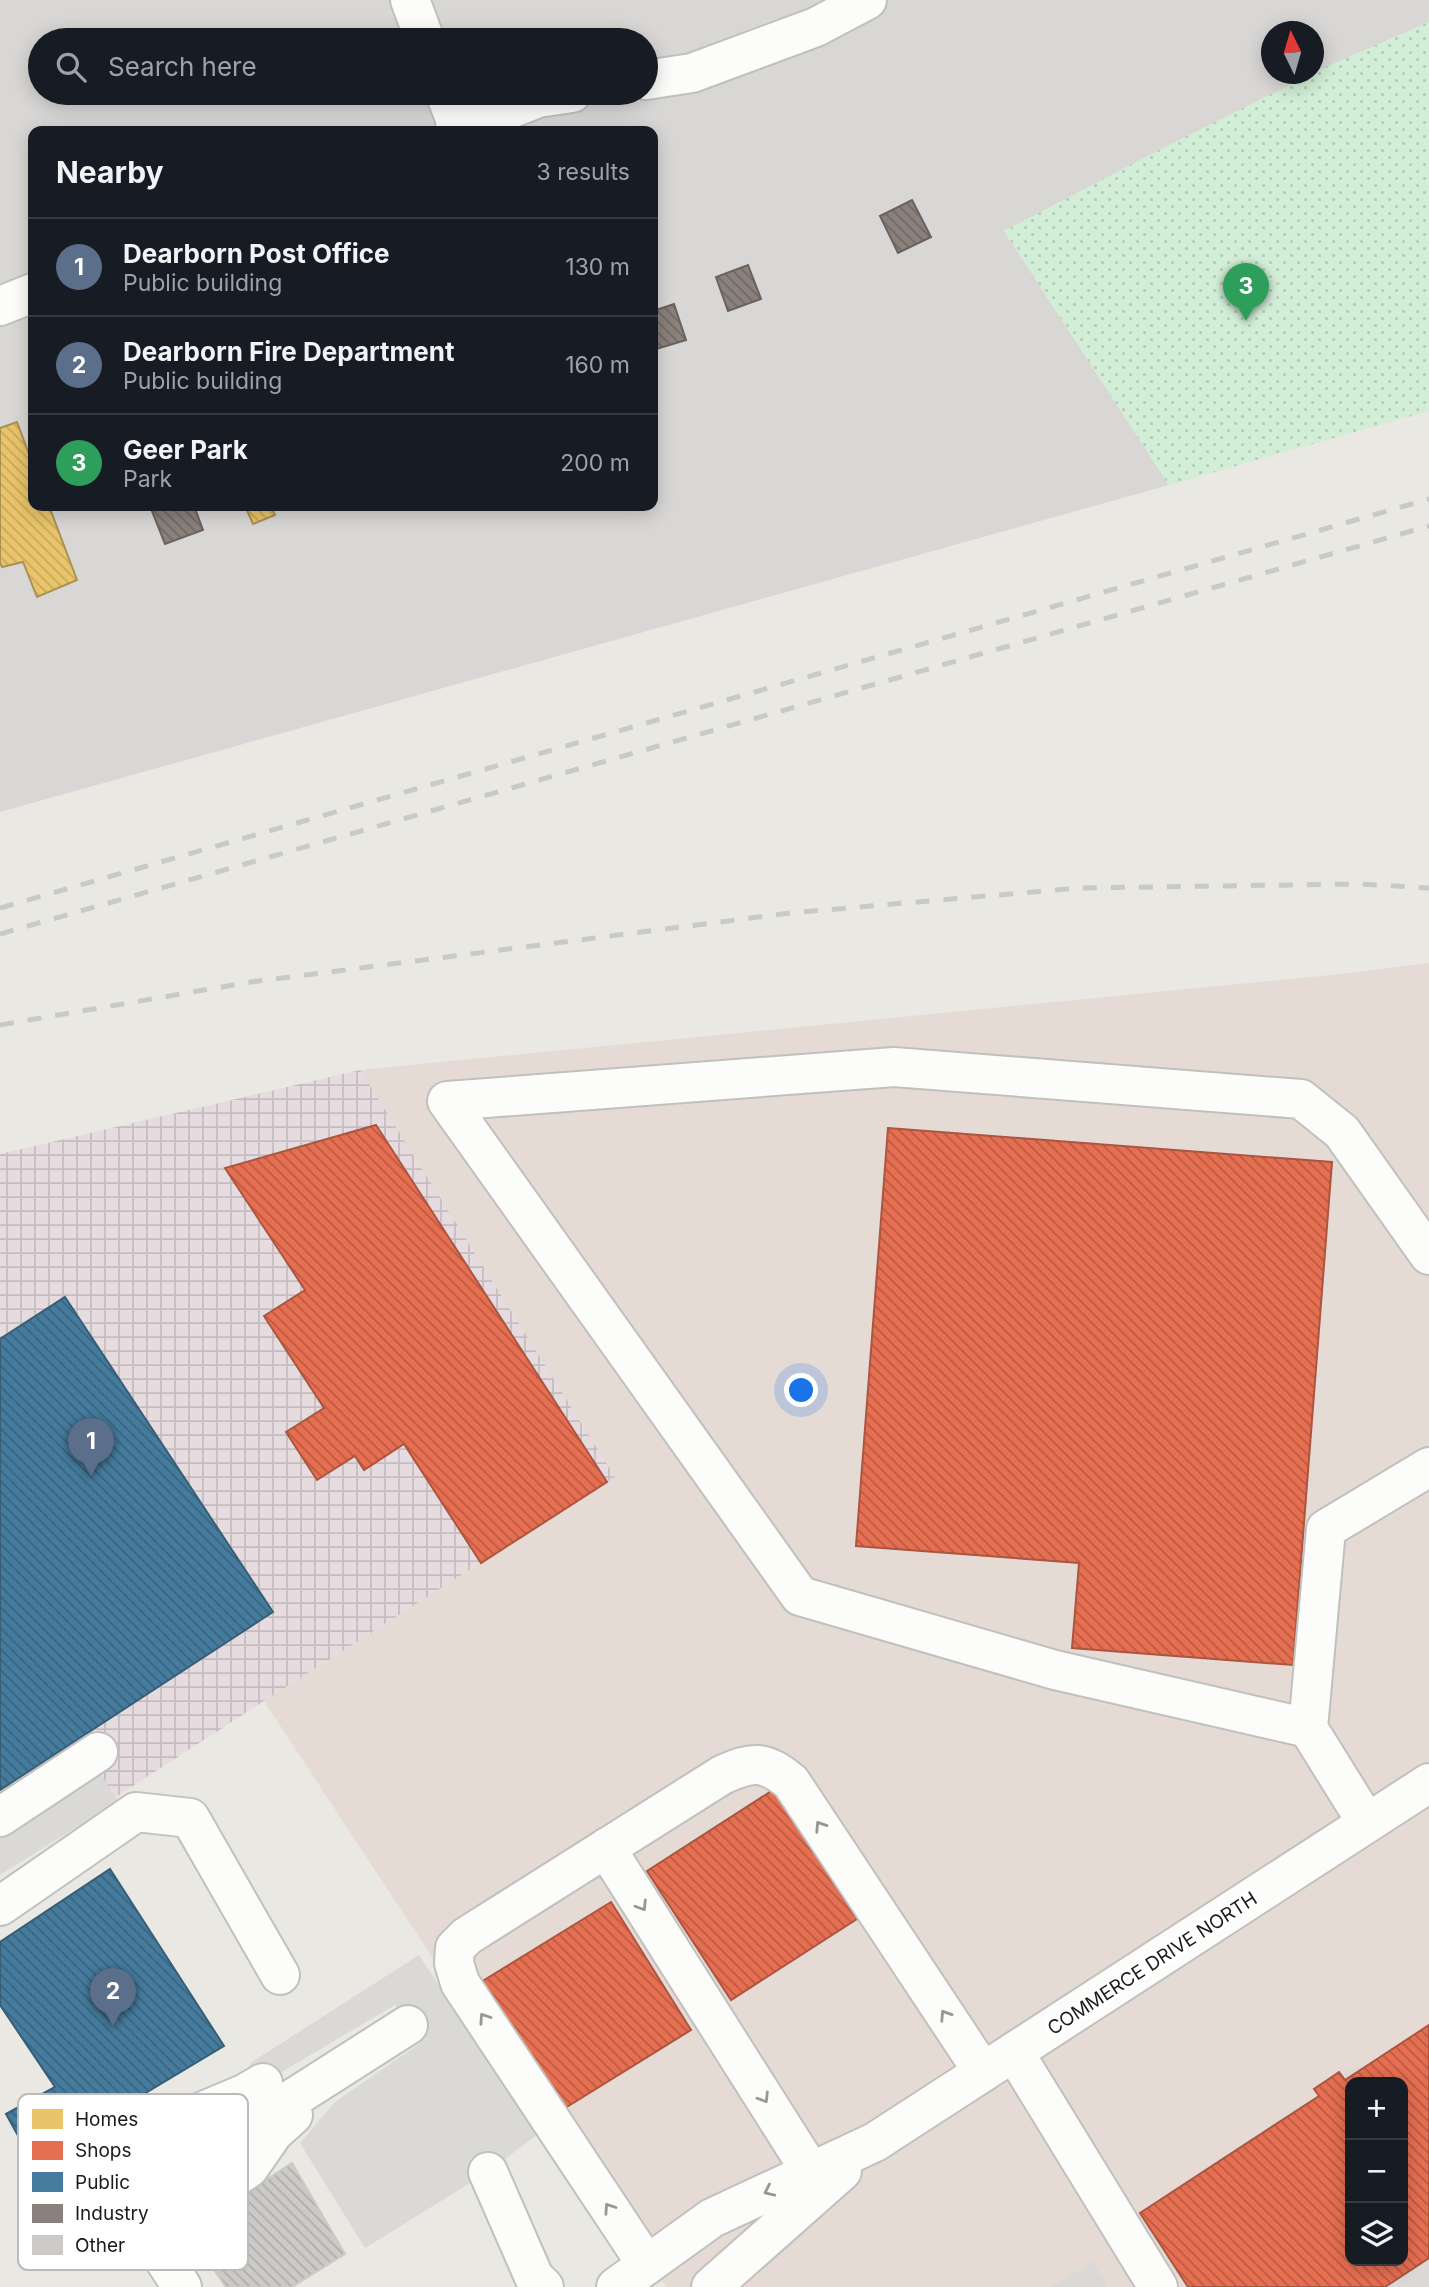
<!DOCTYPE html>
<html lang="en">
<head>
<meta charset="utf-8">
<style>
  body { margin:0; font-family:Inter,sans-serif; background:#242831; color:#f1f3f6 }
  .controls { position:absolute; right:21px; bottom:21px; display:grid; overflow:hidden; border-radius:14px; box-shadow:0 4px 18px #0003 }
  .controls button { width:63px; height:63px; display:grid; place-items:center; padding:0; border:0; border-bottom:2px solid #363941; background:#171b24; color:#f1f3f6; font:35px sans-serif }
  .compass { position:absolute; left:1261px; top:21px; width:63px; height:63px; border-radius:50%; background:#171b24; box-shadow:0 4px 18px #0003; rotate:355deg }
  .you { position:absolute; left:802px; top:1391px; width:24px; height:24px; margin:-18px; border:5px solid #fff; border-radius:50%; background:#1a73e8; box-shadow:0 0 0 10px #1a73e833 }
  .badge { display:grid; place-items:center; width:46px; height:46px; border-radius:50%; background:#0f766e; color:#fff; font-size:23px; font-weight:700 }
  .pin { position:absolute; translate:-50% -58px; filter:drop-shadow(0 2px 4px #0008) }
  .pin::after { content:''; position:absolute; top:37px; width:24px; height:21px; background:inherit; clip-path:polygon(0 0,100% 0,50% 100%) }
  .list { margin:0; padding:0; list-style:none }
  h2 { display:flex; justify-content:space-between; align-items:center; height:91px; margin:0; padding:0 28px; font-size:30px }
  h2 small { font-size:23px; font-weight:400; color:#9ea1a6 }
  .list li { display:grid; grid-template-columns:46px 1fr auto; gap:21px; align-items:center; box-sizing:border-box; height:98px; padding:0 28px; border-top:2px solid #363941 }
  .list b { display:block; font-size:26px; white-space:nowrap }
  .list p { margin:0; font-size:23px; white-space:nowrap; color:#9ea1a6 }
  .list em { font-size:23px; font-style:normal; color:#9ea1a6 }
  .icon { flex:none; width:38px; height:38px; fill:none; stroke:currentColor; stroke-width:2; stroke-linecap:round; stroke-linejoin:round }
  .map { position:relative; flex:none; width:1429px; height:2287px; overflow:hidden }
  .search { position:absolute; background:#171b24; box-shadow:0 4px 18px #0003; left:28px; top:28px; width:630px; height:77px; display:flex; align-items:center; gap:18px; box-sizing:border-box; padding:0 24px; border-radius:38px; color:#9ea1a6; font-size:26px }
  .panel { position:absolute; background:#171b24; box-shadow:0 4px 18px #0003; left:28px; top:126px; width:630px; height:385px; border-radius:14px }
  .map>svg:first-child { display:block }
  .residential { fill:#d8d7d5; fill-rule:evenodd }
  .commercial { fill:#e6dad5; fill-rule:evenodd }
  .industrial { fill:url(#industrial-grid) }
  .park { fill:url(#park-dots) }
  .parking { fill:#dad9d7 }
  .homes { fill:url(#homes-back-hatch); stroke:#ab9152; stroke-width:2 }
  .shops { fill:url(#shops-back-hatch); stroke:#aa5641; stroke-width:2; fill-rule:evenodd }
  .public { fill:url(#public-back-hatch); stroke:#385e76; stroke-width:2 }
  .industry { fill:url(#industry-back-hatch); stroke:#69625f; stroke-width:2 }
  .building { fill:url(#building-back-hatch); stroke:#cccac5; stroke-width:2 }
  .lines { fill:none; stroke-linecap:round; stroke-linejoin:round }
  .minor-tunnel { stroke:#cac9c5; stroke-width:38; stroke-dasharray:38 19; stroke-linecap:butt }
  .minor-casing { stroke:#c0c0be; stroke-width:42 }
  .minor { stroke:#fcfcfb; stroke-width:38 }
  .rail { stroke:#c9c9c8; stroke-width:5; stroke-dasharray:14 14; stroke-linecap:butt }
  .oneway { stroke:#979796 }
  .labels { text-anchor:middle; stroke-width:7; stroke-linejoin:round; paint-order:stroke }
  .street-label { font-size:19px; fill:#1b1b1b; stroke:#fff }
  .key { fill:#fff; stroke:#bbb; stroke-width:2 }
  .key-label { font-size:19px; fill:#1b1b1b }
</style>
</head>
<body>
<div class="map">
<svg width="1429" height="2287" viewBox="0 0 1429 2287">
  <defs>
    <pattern id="industrial-grid" width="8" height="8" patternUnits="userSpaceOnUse" patternTransform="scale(1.75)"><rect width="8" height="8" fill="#e6dce0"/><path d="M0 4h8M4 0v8" fill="none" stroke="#c5bcc0"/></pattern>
    <pattern id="park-dots" width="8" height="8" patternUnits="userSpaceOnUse" patternTransform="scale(1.75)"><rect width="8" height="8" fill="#d2eed7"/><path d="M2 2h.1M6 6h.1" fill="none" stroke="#b4ccb8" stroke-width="1.8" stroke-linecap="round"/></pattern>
    <pattern id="homes-back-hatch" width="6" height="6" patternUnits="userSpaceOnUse" patternTransform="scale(1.75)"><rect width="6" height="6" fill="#e9c46a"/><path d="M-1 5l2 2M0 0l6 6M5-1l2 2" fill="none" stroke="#c7a85b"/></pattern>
    <pattern id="shops-back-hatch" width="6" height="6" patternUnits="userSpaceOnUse" patternTransform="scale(1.75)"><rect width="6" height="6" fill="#e76f51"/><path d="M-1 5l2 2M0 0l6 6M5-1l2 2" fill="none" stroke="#ba5a42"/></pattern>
    <pattern id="public-back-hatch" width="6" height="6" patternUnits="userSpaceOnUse" patternTransform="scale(1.75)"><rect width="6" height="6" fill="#457b9d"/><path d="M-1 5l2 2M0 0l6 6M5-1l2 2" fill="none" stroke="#39647f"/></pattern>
    <pattern id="industry-back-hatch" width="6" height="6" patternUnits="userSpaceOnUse" patternTransform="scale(1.75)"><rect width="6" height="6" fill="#8a817c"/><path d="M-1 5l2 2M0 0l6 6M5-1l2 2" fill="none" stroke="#706965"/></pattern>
    <pattern id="building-back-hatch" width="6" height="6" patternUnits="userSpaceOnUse" patternTransform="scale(1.75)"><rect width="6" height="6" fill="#cccac6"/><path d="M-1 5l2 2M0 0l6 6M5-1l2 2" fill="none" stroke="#afadaa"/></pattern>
  </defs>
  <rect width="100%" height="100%" fill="#e9e8e3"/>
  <path class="residential" d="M 0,0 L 1429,0 L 1429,22 L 1314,73 L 1314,32 L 1272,32 L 1272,74 L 1313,74 L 1004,231 L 1169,485 L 0,812 ZM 40,40 L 646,40 L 646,93 L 40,93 ZM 33,131 L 653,131 L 653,506 L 33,506 Z"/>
  <path class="commercial" d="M 1429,963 L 1429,2287 L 666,2287 L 636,2243 L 624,2250 L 264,1701 L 607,1482 L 360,1070 L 1341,974 ZM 1350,2082 L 1403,2082 L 1403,2261 L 1350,2261 Z"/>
  <path class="industrial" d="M 360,1070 L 615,1477 L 264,1701 L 0,1872 L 0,1154 Z"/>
  <path class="park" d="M 1429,22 L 1429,411 L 1169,485 L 1004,231 L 1165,147 L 1328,66 Z"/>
  <g class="parking">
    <path d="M 81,1743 L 118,1801 L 0,1875 L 0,1795 Z"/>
    <path d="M 419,1955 L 538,2134 L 488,2172 L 365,2248 L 300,2143 L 335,2102 L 419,2044 L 408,2025 L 395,2005 L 263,2083 L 249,2064 Z"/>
    <path d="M 1429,2258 L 1429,2287 L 1385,2287 Z"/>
    <path d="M 1093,2261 L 1108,2287 L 1052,2287 Z"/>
  </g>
  <g class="homes">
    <path d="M 17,422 L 33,465 L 33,506 L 49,506 L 77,580 L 37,597 L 23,562 L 2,567 L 0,562 L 0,428 Z"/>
    <path d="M 245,506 L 271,506 L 275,515 L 253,524 Z"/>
  </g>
  <g class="shops">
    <path d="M 376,1125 L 607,1482 L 481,1563 L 404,1444 L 364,1470 L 355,1456 L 317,1480 L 286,1432 L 324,1408 L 264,1316 L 305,1290 L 225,1168 Z"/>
    <path d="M 888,1128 L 1332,1162 L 1293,1665 L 1072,1648 L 1079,1563 L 856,1546 Z"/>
    <path d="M 773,1790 L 857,1919 L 731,2000 L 647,1871 Z"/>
    <path d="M 611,1902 L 691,2030 L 562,2110 L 481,1982 Z"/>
    <path d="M 1429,2025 L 1429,2258 L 1385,2287 L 1188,2287 L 1140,2213 L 1319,2096 L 1314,2089 L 1339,2072 L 1345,2080 ZM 1350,2082 L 1403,2082 L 1403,2261 L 1350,2261 Z"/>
  </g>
  <g class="public">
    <path d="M 65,1297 L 273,1612 L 0,1790 L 0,1339 Z"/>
    <path d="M 110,1869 L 224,2046 L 32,2161 L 6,2114 L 55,2087 L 0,2005 L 0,1942 Z"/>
  </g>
  <g class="industry">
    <path d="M 912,200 L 931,237 L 898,253 L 880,216 Z"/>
    <path d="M 748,265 L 761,299 L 728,311 L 716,277 Z"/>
    <path d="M 674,304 L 686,340 L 653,350 L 653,311 Z"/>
    <path d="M 150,506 L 194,506 L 203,530 L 165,544 Z"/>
  </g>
  <path class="building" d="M 292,2163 L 345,2254 L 292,2287 L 226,2287 L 187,2231 Z"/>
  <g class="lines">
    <path class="minor-tunnel" d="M 179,2213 L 231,2180"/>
    <g class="minor-casing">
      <g id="minor">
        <path d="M 410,0 L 425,40"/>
        <path d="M 646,80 L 692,73 L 816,27 L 867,0"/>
        <path d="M 445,93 L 459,129"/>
        <path d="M 454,131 L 538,98 L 572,93"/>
        <path d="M 0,306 L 33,293"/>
        <path d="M 1308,1728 L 1055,1670 L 800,1596 L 447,1101 L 894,1067 L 1301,1099 L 1342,1132 L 1429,1255"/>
        <path d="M 0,1817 L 98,1752"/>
        <path d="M 1367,1823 L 1308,1728 L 1326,1529 L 1429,1467"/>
        <path d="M 606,1848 L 811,2172"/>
        <path d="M 0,1906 L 136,1812 L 190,1818 L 280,1975"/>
        <path d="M 1014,2052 L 1158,2287"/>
        <path d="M 488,2172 L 534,2277 L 544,2287"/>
        <path d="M 231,2180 L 249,2168 L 274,2132 L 293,2115"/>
        <path d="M 132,2207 L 176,2173 L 408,2025"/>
        <path d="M 147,2230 L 179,2213"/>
        <path d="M 647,2265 L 460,1983 L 454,1963 L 455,1948 L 467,1936 L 722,1775 C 753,1761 764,1760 791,1782 L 983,2072"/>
        <path d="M 182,2287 L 107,2171 L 182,2120 L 246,2093 L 263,2083"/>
        <path d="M 616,2287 L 712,2218 L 875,2142 L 1429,1783"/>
        <path d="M 711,2287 L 842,2171"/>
      </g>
    </g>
    <use href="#minor" class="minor"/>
    <g class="rail">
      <path d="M 0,908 L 1429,499"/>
      <path d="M 0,934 L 1429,526"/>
      <path d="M 0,1025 L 251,982 L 790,913 L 1079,888 L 1360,884 L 1429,888"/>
    </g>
  </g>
  <defs><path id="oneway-chevron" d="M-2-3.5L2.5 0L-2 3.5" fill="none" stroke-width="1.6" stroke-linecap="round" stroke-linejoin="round" transform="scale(1.75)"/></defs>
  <g class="oneway">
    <use href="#oneway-chevron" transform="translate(820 1826) rotate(-123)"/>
    <use href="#oneway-chevron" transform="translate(642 1906) rotate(58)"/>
    <use href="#oneway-chevron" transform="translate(945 2015) rotate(-123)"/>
    <use href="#oneway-chevron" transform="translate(484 2018) rotate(-124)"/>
    <use href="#oneway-chevron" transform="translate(764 2098) rotate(58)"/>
    <use href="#oneway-chevron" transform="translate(769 2191) rotate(155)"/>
    <use href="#oneway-chevron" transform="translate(609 2208) rotate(-124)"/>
  </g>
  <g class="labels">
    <g class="street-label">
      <text transform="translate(1152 1963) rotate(-33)" y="7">COMMERCE DRIVE NORTH</text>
    </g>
  </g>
  <rect x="18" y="2094" width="230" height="176" rx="10" class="key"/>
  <rect x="32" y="2109" width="31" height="20" fill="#e9c46a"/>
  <rect x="32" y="2141" width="31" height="19" fill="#e76f51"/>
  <rect x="32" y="2172" width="31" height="20" fill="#457b9d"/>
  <rect x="32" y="2204" width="31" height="19" fill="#8a817c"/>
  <rect x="32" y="2235" width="31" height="20" fill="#cccac6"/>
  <g class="key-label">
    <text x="75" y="2126">Homes</text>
    <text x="75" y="2157">Shops</text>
    <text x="75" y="2189">Public</text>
    <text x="75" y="2220">Industry</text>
    <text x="75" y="2252">Other</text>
  </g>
</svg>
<div class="controls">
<button>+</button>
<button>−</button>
<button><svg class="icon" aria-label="layers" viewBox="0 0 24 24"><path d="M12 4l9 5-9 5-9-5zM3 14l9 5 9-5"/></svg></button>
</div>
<svg class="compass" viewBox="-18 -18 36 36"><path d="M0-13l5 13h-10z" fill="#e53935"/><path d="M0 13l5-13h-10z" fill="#9ea1a6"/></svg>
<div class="you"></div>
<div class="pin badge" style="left:91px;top:1476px;background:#5c6f8a">1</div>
<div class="pin badge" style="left:113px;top:2026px;background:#5c6f8a">2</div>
<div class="pin badge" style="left:1246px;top:321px;background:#2e9e5b">3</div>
<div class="search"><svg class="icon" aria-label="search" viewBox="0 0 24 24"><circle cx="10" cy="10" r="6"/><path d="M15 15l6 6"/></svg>Search here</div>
<section class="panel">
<h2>Nearby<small>3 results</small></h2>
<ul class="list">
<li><span class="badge" style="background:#5c6f8a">1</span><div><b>Dearborn Post Office</b><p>Public building</p></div><em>130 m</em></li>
<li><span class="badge" style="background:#5c6f8a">2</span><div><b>Dearborn Fire Department</b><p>Public building</p></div><em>160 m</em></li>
<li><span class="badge" style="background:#2e9e5b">3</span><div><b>Geer Park</b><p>Park</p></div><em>200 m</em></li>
</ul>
</section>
</div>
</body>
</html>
